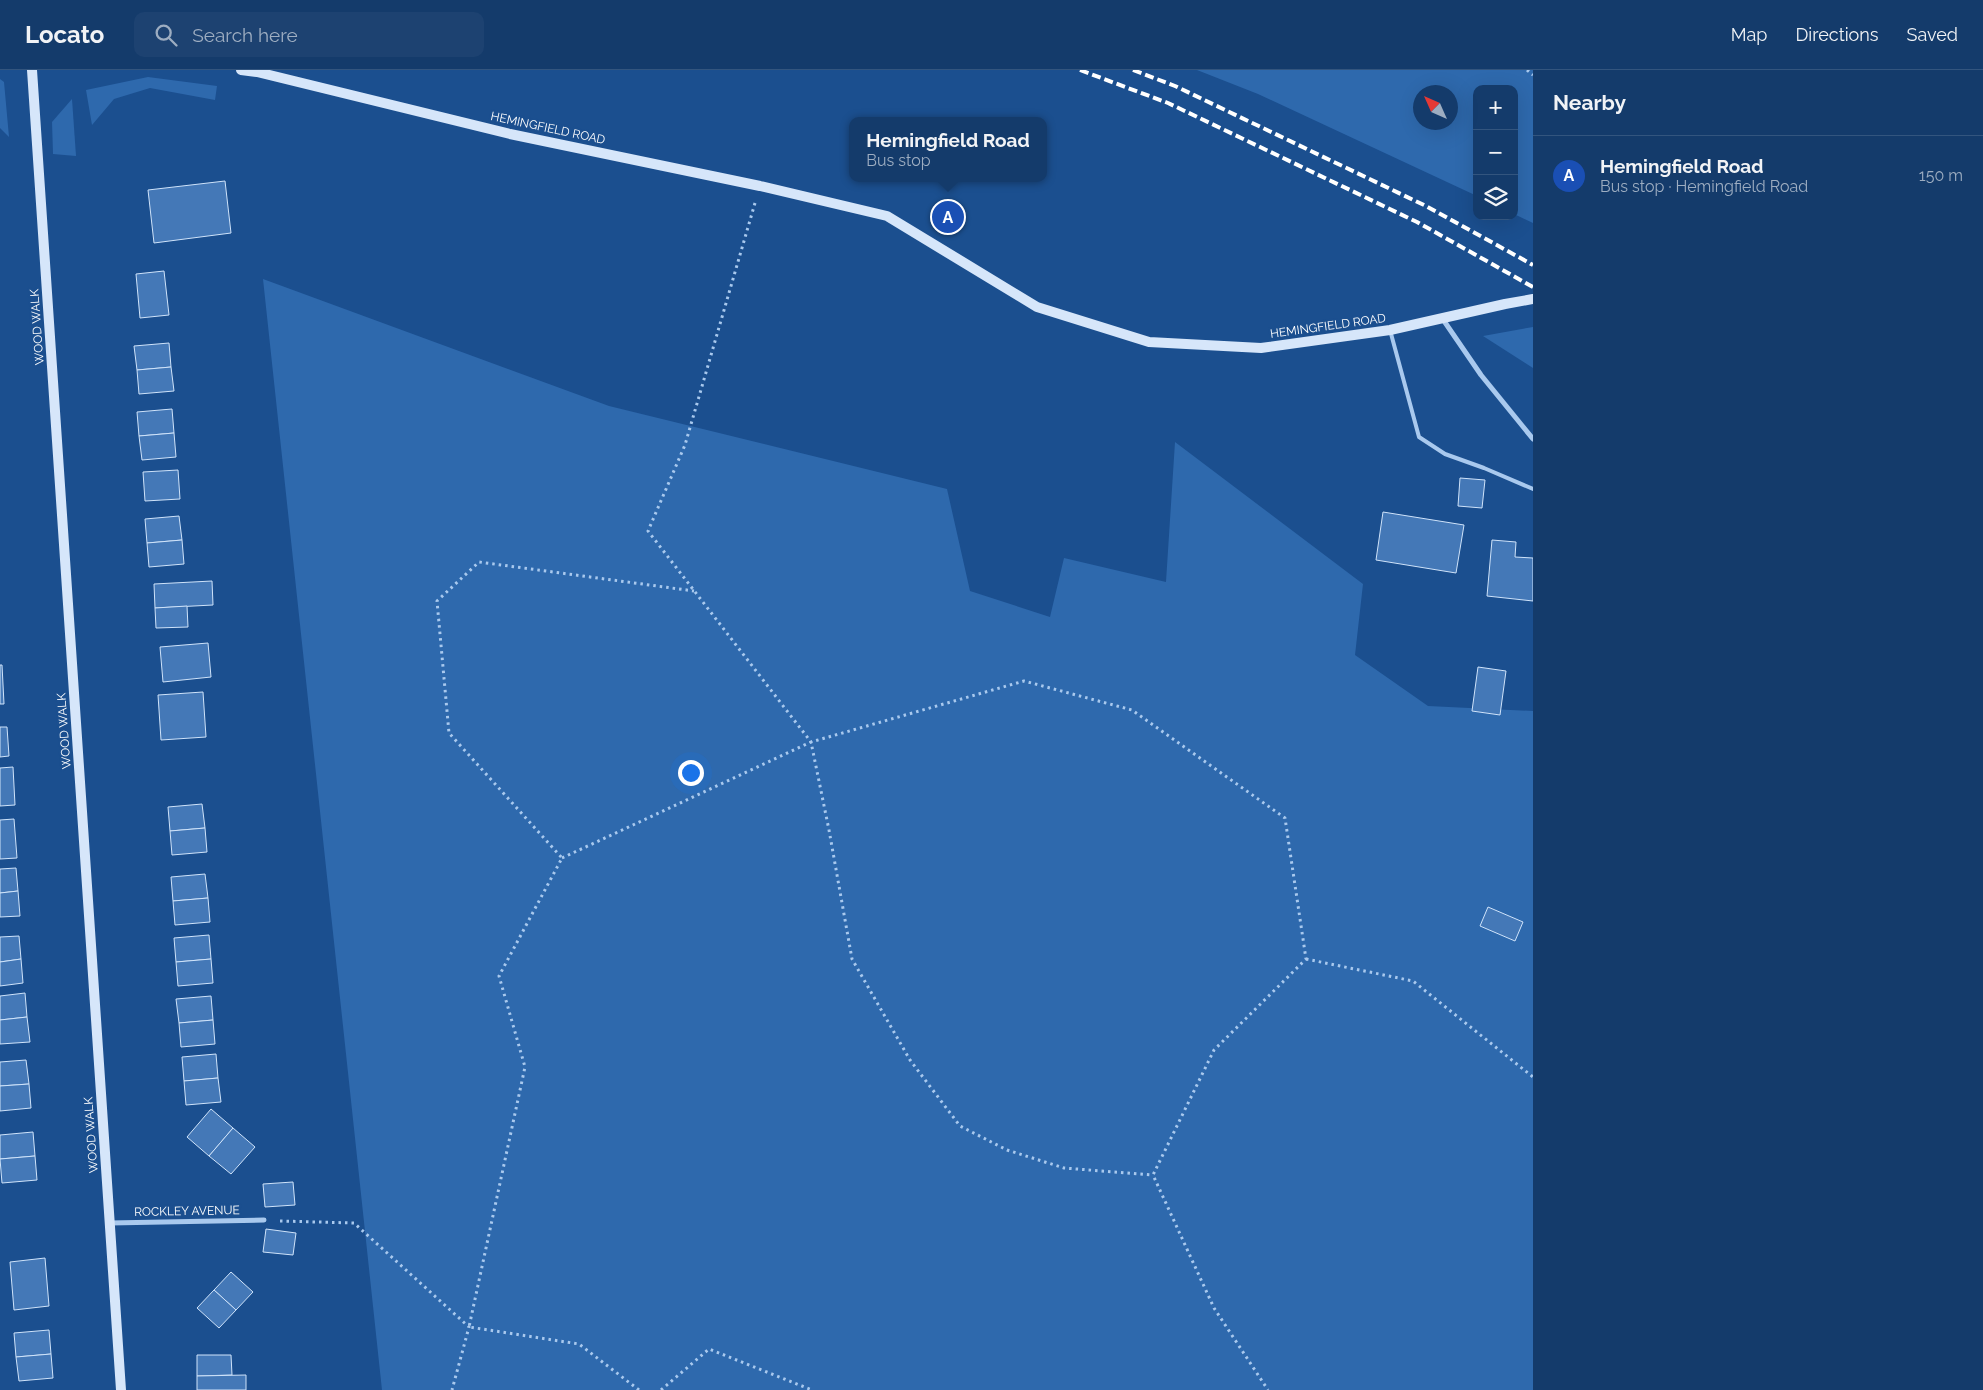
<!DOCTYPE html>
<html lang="en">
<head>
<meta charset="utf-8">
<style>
  body { margin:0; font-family:Raleway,sans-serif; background:#1d4271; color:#f1f3f6 }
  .controls { position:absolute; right:15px; top:15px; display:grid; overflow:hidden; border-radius:10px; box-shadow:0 5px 20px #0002 }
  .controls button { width:45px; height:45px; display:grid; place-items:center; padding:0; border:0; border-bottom:1px solid #33557e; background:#143b6b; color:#f1f3f6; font:25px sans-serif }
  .compass { position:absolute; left:1413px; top:15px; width:45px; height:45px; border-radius:50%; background:#143b6b; box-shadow:0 5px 20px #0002; rotate:315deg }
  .you { position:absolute; left:690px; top:702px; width:18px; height:18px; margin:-12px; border:4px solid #fff; border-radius:50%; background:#1a73e8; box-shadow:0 0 0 8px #1a73e833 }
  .badge { display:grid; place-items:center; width:32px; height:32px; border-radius:50%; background:#ea580c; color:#fff; font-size:16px; font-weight:700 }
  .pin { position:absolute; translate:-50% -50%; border:2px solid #fff; box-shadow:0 1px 5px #0006 }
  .popup { position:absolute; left:849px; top:47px; width:198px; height:65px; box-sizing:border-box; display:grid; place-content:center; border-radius:10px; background:#143b6b; filter:drop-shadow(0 1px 4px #0005); font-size:16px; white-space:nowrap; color:#9dadc1 }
  .popup b { font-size:19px; color:#f1f3f6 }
  .popup::after { content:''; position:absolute; left:50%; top:100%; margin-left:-10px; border:10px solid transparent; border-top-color:#143b6b }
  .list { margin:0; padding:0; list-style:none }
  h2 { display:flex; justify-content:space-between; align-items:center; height:65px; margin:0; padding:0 20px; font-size:21px }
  h2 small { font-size:16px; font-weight:400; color:#9dadc1 }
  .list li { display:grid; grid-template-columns:32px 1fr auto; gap:15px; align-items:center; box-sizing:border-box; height:80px; padding:0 20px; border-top:1px solid #33557e }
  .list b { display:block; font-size:19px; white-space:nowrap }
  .list p { margin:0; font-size:16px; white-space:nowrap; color:#9dadc1 }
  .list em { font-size:16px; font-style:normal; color:#9dadc1 }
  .icon { flex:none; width:28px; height:28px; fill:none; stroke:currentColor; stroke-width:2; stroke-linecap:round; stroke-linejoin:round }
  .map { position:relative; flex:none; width:1533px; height:1320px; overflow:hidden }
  header { display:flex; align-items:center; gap:30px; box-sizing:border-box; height:70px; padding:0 25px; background:#143b6b; border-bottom:1px solid #33557e }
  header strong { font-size:24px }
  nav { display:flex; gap:28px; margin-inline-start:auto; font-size:18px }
  .search { width:350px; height:45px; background:#1d4271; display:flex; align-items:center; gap:12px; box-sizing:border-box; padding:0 18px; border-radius:10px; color:#9dadc1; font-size:19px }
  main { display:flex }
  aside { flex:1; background:#143b6b }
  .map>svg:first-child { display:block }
  .green { fill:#2e69ad; fill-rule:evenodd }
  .building { fill:#4478b7; stroke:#cfe3fa }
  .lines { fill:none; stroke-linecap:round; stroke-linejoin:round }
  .path { stroke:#a9c9ee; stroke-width:3; stroke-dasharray:2.5 4; stroke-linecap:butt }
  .lane { stroke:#a9c9ee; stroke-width:4 }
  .street { stroke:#a9c9ee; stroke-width:5 }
  .secondary { stroke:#d6e6fa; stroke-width:10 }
  .rail { stroke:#fff; stroke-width:4; stroke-dasharray:9 4; stroke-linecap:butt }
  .labels { text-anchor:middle; stroke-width:4.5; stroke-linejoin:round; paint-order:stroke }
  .street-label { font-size:12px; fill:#fff; stroke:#1b4f8f }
</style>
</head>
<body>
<header>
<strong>Locato</strong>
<div class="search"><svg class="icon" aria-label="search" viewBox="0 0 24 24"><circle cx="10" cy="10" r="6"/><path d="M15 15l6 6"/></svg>Search here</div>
<nav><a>Map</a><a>Directions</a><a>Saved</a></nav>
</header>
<main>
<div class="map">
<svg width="1533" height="1320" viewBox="0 0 1533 1320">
  <rect width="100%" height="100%" fill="#1b4f8f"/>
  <g class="green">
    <path d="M 1197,0 L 1533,0 L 1533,153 L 1514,144 L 1514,19 L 1477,19 L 1477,126 L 1258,24 ZM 1420,22 L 1450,22 L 1450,52 L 1420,52 Z"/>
    <path d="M 148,7 L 217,16 L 215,30 L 150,18 L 114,29 L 92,55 L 86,20 Z"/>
    <path d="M 0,9 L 4,12 L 9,67 L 0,58 Z"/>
    <path d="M 72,29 L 76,86 L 53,84 L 52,52 Z"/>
    <path d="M 263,209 L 609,336 L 947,419 L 970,521 L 1050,547 L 1064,488 L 1166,512 L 1175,372 L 1363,514 L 1355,585 L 1428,636 L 1533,641 L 1533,1320 L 382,1320 Z"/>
    <path d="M 1533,257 L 1533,298 L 1483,266 Z"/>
  </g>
  <g class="building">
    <path d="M 225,111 L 231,163 L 154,173 L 148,120 Z"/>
    <path d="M 164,201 L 169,245 L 140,248 L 136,204 Z"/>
    <path d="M 169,273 L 171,297 L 137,300 L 134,276 Z"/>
    <path d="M 171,297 L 174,321 L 139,324 L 137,300 Z"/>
    <path d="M 172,339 L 174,363 L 139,366 L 137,342 Z"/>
    <path d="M 174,363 L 176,387 L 142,390 L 139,366 Z"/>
    <path d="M 178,400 L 180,429 L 145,431 L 143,402 Z"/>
    <path d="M 1460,408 L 1485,410 L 1482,438 L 1458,436 Z"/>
    <path d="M 1383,442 L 1464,455 L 1456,503 L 1376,490 Z"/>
    <path d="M 179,446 L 182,470 L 147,473 L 145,449 Z"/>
    <path d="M 182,470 L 184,494 L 149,497 L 147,473 Z"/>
    <path d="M 1492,470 L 1516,472 L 1515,487 L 1533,488 L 1533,531 L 1487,526 Z"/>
    <path d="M 212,511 L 213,535 L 155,538 L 154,514 Z"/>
    <path d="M 187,536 L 188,557 L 156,558 L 155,538 Z"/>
    <path d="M 208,573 L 211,607 L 163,612 L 160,577 Z"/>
    <path d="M 0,595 L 2,595 L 4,634 L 0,634 Z"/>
    <path d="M 1478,597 L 1506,601 L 1500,645 L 1472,641 Z"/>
    <path d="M 203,622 L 206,667 L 161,670 L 158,625 Z"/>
    <path d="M 0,657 L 7,657 L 9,686 L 0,687 Z"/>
    <path d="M 13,697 L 15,735 L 0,736 L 0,698 Z"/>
    <path d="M 202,734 L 205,758 L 170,761 L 168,737 Z"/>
    <path d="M 14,749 L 17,788 L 0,789 L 0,750 Z"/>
    <path d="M 205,758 L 207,782 L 172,785 L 170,761 Z"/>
    <path d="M 16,798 L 18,821 L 0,823 L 0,799 Z"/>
    <path d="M 205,804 L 208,828 L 173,831 L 171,807 Z"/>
    <path d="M 18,821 L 20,846 L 0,847 L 0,823 Z"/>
    <path d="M 208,828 L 210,852 L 175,855 L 173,831 Z"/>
    <path d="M 1488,837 L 1523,852 L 1515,871 L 1480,856 Z"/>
    <path d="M 209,865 L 211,889 L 176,892 L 174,868 Z"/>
    <path d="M 19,866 L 21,889 L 0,892 L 0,867 Z"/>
    <path d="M 21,889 L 23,913 L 0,916 L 0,892 Z"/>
    <path d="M 211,889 L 213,913 L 178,916 L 176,892 Z"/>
    <path d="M 25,923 L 27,947 L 0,950 L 0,926 Z"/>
    <path d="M 211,926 L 213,950 L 179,953 L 176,929 Z"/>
    <path d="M 27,947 L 30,972 L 0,974 L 0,950 Z"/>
    <path d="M 213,950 L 215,974 L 181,977 L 179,953 Z"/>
    <path d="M 216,984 L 218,1008 L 184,1011 L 182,987 Z"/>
    <path d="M 26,990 L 29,1014 L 0,1016 L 0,992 Z"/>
    <path d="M 218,1008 L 221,1032 L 186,1035 L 184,1011 Z"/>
    <path d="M 29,1014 L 31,1038 L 0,1041 L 0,1016 Z"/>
    <path d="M 211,1039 L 233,1058 L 209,1086 L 187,1067 Z"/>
    <path d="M 233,1058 L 255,1077 L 231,1104 L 209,1086 Z"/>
    <path d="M 33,1062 L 35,1086 L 0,1089 L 0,1065 Z"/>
    <path d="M 35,1086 L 37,1110 L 2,1113 L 0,1089 Z"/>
    <path d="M 293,1112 L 295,1135 L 265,1137 L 263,1114 Z"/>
    <path d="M 266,1159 L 296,1163 L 293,1185 L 263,1182 Z"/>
    <path d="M 45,1188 L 49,1236 L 14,1240 L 10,1192 Z"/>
    <path d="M 231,1202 L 253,1222 L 236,1240 L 214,1220 Z"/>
    <path d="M 214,1220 L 236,1240 L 219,1258 L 197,1238 Z"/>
    <path d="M 49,1260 L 51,1284 L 16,1287 L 14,1263 Z"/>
    <path d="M 51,1284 L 53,1308 L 19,1311 L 16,1287 Z"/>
    <path d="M 197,1285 L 231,1285 L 232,1305 L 197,1306 Z"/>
    <path d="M 246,1305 L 246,1320 L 197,1320 L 197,1306 Z"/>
  </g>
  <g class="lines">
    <g class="path">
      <path d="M 1527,0 L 1533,5"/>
      <path d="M 755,133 L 685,375 L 648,461 L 811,672 L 1024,611 L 1132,640 L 1285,748 L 1306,889 L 1214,980 L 1153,1105 L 1214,1238 L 1268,1320"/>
      <path d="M 562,788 L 811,672 L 829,760 L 852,889 L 910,990 L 960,1056 L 1007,1080 L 1064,1098 L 1153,1105"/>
      <path d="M 1306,889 L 1413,911 L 1533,1007"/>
      <path d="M 280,1151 L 354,1153 L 469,1257 L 452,1320"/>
      <path d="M 639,1320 L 579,1274 L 469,1257 L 525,997 L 499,906 L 562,788 L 449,663 L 437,531 L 479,492 L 694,521"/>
      <path d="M 661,1320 L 709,1279 L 812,1320"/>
    </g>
    <path class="lane" d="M 1390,260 L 1419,367 L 1445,384 L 1484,398 L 1533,419"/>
    <g class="street">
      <path d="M 1442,248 L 1481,305 L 1533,369"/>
      <path d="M 110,1153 L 264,1150"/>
    </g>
    <g class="secondary">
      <path d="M 32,0 L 121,1320"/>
      <path d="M 241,0 L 257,2 L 510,64 L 760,116 L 887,146 L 1037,237 L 1149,272 L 1261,278 L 1390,260 L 1505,234 L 1533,229"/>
    </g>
    <g class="rail">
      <path d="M 1080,0 L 1168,33 L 1417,152 L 1533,217"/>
      <path d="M 1133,0 L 1175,16 L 1426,136 L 1533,195"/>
    </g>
  </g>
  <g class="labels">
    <g class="street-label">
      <text transform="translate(548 58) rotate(12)" y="4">HEMINGFIELD ROAD</text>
      <text transform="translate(1328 256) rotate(-8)" y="4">HEMINGFIELD ROAD</text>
      <text transform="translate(37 257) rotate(-94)" y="4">WOOD WALK</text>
      <text transform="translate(64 661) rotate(-94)" y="4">WOOD WALK</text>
      <text transform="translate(91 1065) rotate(-94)" y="4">WOOD WALK</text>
      <text transform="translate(187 1141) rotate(-1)" y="4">ROCKLEY AVENUE</text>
    </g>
  </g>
</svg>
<div class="controls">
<button>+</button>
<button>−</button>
<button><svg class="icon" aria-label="layers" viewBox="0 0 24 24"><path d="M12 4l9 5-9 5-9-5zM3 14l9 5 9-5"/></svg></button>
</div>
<svg class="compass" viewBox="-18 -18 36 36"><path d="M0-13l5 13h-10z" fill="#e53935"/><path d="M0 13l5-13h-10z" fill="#9dadc1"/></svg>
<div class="you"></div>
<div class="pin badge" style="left:948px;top:147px;background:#1a4fb4">A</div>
<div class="popup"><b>Hemingfield Road</b>Bus stop</div>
</div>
<aside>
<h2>Nearby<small></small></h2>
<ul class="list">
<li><span class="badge" style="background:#1a4fb4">A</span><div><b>Hemingfield Road</b><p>Bus stop · Hemingfield Road</p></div><em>150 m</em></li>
</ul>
</aside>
</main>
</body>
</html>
